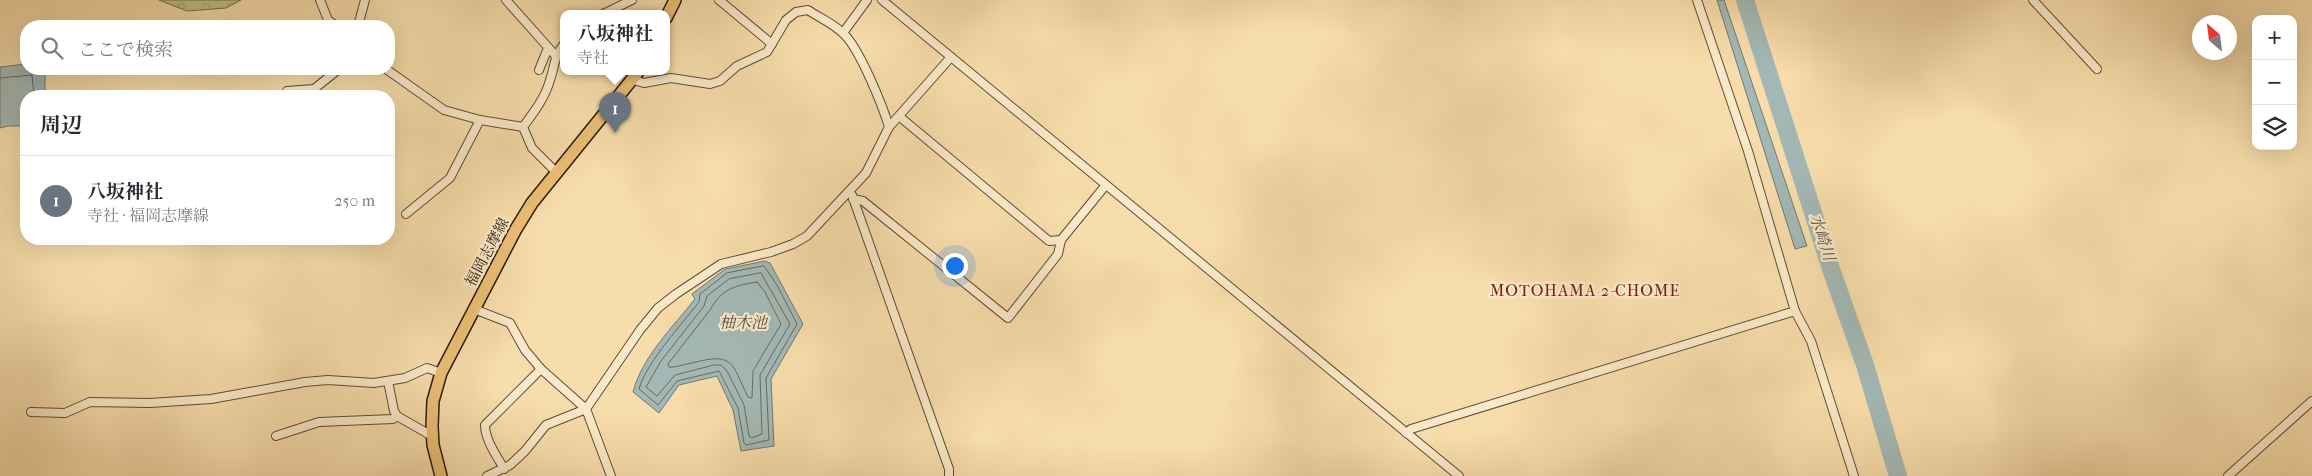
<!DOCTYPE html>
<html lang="ja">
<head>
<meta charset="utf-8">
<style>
  body { margin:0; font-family:"IM FELL French Canon","Noto Serif JP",serif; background:#f2f2f3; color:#2b2b33 }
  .controls { position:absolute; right:15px; top:15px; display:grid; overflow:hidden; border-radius:10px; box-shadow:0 5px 20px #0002 }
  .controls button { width:45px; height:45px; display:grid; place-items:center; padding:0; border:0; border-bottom:1px solid #e1e1e2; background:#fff; color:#2b2b33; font:25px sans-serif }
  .compass { position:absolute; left:2192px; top:15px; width:45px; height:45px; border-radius:50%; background:#fff; box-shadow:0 5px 20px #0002; rotate:332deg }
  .you { position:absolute; left:954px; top:265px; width:18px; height:18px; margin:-12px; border:4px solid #fff; border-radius:50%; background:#1a73e8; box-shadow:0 0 0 8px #1a73e833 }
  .badge { display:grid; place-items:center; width:32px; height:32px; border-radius:50%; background:#8f2418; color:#fff; font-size:16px; font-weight:700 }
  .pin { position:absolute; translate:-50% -41px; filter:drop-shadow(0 1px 2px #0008) }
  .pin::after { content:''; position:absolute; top:26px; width:18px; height:15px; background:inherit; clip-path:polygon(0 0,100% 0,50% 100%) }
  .popup { position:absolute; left:560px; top:10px; width:110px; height:65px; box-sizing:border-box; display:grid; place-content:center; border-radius:10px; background:#fff; filter:drop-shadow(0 1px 4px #0005); font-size:16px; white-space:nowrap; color:#7c7c81 }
  .popup b { font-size:19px; color:#2b2b33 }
  .popup::after { content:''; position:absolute; left:50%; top:100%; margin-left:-10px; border:10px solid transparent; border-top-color:#fff }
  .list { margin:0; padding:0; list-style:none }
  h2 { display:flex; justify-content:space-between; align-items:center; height:65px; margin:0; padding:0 20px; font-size:21px }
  h2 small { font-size:16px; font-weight:400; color:#7c7c81 }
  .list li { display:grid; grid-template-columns:32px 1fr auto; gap:15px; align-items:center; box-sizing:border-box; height:90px; padding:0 20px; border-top:1px solid #e1e1e2 }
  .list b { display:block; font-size:19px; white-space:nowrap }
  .list p { margin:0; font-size:16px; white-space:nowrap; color:#7c7c81 }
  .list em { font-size:16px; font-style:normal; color:#7c7c81 }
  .icon { flex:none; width:28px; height:28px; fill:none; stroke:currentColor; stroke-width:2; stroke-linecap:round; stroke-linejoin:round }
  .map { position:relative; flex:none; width:2312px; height:476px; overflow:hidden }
  .search { position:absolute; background:#fff; box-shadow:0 5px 20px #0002; left:20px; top:20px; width:375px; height:55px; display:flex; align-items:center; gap:12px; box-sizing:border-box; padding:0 18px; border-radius:20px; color:#7c7c81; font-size:19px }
  .panel { position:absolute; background:#fff; box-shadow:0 5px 20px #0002; left:20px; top:90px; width:375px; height:155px; border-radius:20px }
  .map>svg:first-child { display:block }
  .forest { fill:url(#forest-crowns); stroke:#766e4a }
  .water { fill:#a3b8b5; stroke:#737972 }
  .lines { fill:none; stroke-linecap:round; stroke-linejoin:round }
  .shore { stroke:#686a61; stroke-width:1 }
  .river { stroke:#a3b8b5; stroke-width:18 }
  .street-casing { stroke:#5f4c34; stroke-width:10 }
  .primary-casing { stroke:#2c1b0d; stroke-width:14 }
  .street { stroke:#fae9c8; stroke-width:8 }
  .primary { stroke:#ecbe76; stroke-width:11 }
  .labels { text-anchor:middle; stroke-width:4.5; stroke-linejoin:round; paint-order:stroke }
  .street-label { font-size:15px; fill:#2c1b0d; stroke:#fae9c8 }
  .water-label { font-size:16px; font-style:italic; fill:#565248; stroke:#fae9c8 }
  .neighbourhood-label { font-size:16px; letter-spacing:1px; fill:#7a1f14; stroke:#fae9c8 }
</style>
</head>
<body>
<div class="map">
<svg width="2312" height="476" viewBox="0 0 2312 476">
  <defs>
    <pattern id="forest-crowns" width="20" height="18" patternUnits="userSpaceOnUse" patternTransform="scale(1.25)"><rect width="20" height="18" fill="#bfc087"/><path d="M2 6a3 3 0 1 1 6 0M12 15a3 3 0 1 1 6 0" fill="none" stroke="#a4a473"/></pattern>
  </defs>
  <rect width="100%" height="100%" fill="#f7ddab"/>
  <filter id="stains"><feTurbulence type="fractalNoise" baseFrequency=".004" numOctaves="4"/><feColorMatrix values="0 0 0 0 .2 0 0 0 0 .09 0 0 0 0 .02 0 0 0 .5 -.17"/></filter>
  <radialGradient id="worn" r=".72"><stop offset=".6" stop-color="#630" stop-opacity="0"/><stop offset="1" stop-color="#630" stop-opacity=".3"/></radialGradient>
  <path class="forest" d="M 159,0 L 241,0 L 226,8 L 187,11 Z"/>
  <g class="water">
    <path d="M 1717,0 L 1724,0 L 1807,246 L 1795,249 Z"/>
    <path d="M 26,64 L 26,69 L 45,69 L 45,96 L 26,96 L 26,126 L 8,126 L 0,128 L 0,67 Z"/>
    <path d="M 765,261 L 770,263 L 803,324 L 771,379 L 774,446 L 741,451 L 733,410 L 717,376 L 679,385 L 659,413 L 633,392 C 642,357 673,327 695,299 L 692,294 L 725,269 Z"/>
  </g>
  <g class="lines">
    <g class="shore">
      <path d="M 0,78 L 32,75 L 34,96"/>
      <path d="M 764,266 L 777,285 L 797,324 L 766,378 L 769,440 L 746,445 L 744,443 L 738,408 L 719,371 L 677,381 L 658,405 L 639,389 C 646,363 682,324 699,302 L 700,294 L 727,273 Z"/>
      <path d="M 761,273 L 790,324 L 760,375 L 762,434 L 752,438 L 749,436 L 744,405 L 727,371 L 721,365 L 714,365 L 675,375 L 657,396 L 646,387 L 661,361 L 704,306 L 707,296 L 729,279 Z"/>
      <path d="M 757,282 L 765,292 L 781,324 L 753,371 L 752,398 L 748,397 C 731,362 734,352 692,363 C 684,364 675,368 669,367 L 668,364 L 710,310 C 722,289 733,286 757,282 Z"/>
    </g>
    <path class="river" d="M 1745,0 L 1832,272 L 1865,365 L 1898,476"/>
    <g class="street-casing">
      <g id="street">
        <path d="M 320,0 L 328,20 L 336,26"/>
        <path d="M 506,0 L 555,55"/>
        <path d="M 719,0 L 772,44"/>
        <path d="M 882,0 L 1459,476"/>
        <path d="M 1697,0 L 1748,151 L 1795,311 L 1811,341 L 1854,476"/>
        <path d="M 2033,0 L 2097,69"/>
        <path d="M 603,14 L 632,0"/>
        <path d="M 358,26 L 365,0"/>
        <path d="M 843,33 L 867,0"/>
        <path d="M 386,69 L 444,110 L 480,120 L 523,127"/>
        <path d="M 539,70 L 548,48"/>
        <path d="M 287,91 L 314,89 L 339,69"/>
        <path d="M 900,117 L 1049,241 L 1061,240"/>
        <path d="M 889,127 L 951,57"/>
        <path d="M 556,172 L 532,148 L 523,127 C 534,112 545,98 550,80 C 555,66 554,56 564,44"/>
        <path d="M 852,195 L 949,469 L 949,476"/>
        <path d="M 853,199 L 863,201 L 1008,318 L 1058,254 L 1061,240 L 1105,186"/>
        <path d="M 406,214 L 450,178 L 480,120"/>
        <path d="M 474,309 L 510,323 L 525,350 L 541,369 L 586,409 L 611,476"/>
        <path d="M 388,381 L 394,411 L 397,416 L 432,436"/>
        <path d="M 31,412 L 65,413 L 90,402 L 150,403 L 211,399 L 305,382 L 328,380 L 374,383 L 405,378 L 427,368 L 441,373"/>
        <path d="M 1406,433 L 1411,429 L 1795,311"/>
        <path d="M 276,436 L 319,422 L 393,419 L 397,416"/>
        <path d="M 504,469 C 497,456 485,440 485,425 L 541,369"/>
        <path d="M 487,476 L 510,465 L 525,451 L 546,425 L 586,409 L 640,330 L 658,308 L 676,294 L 721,264 L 771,252 L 793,244 L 807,236 L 866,173 L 889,127 C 882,104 860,50 844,34 C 834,24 820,18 808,10 L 796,12 L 786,20 L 767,52 L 737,66 L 720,81 L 710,84 L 671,78 L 644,83 L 633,80"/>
        <path d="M 2228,476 L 2312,401"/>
      </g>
    </g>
    <g class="primary-casing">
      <g id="primary">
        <path d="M 666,18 L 675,0"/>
        <path d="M 441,476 L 433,445 L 432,426 L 433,401 L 441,373 L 516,229 L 532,203 L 638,72"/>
      </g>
    </g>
    <use href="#street" class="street"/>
    <use href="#primary" class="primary"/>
  </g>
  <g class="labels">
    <g class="street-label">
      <text transform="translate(487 252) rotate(-62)" y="5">福岡志摩線</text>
    </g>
    <g class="water-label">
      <text transform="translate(1823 237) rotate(72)" y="6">水崎川</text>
      <text x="743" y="328">柚木池</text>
    </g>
    <g class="neighbourhood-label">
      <text x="1585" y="296">MOTOHAMA 2-CHOME</text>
    </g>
  </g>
  <rect width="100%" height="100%" filter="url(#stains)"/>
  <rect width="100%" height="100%" fill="url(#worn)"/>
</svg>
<div class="controls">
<button>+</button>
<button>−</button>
<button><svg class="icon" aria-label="layers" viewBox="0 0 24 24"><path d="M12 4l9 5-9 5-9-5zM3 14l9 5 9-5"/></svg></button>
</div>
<svg class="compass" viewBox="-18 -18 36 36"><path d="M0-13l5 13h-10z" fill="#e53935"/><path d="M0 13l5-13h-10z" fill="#7c7c81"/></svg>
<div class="you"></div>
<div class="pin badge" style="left:615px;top:133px;background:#6b7280">1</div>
<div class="popup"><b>八坂神社</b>寺社</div>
<div class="search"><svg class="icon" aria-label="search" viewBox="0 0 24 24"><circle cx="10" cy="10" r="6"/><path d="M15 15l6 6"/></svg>ここで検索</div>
<section class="panel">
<h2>周辺<small></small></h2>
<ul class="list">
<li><span class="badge" style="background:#6b7280">1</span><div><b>八坂神社</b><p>寺社 · 福岡志摩線</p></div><em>250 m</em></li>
</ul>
</section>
</div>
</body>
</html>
